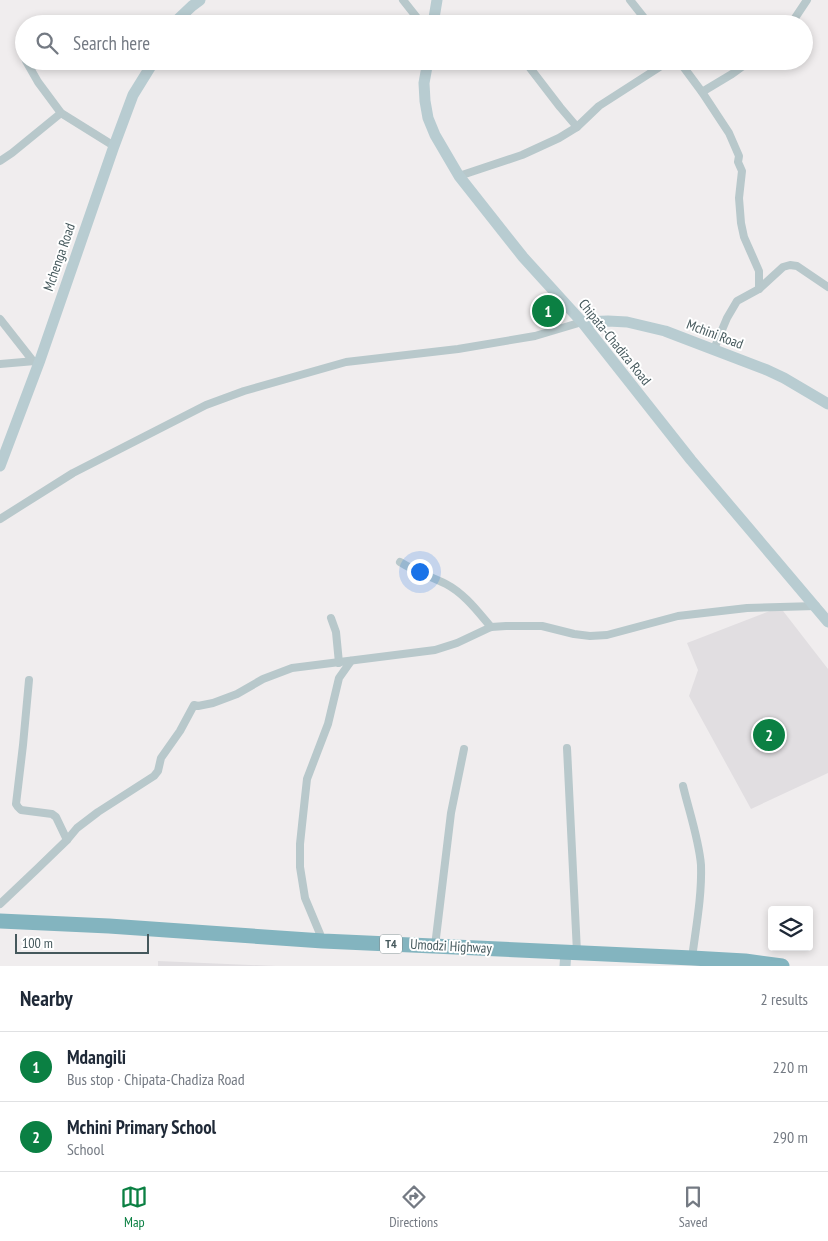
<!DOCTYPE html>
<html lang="en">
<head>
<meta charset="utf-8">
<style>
  body { margin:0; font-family:"PT Sans Narrow",sans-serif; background:#f6f6f7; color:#1f2937 }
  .controls { position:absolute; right:15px; bottom:15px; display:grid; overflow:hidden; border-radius:5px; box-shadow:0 2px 8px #0003 }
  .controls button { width:45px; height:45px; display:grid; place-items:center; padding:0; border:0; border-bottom:1px solid #e0e1e3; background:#fff; color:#1f2937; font:25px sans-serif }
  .scale { position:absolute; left:15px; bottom:12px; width:134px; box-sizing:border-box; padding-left:5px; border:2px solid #45585c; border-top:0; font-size:14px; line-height:18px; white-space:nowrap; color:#45585c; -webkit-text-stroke:4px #fff; paint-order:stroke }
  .you { position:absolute; left:419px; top:571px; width:18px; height:18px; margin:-12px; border:4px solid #fff; border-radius:50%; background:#1a73e8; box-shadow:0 0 0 8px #1a73e833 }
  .badge { display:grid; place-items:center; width:32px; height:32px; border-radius:50%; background:#0b8043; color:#fff; font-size:16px; font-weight:700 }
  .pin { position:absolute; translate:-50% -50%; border:2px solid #fff; box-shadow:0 1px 5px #0006 }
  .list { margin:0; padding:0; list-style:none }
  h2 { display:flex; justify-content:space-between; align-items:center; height:65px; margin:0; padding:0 20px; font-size:21px }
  h2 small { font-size:16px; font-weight:400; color:#747a83 }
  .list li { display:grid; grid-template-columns:32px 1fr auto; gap:15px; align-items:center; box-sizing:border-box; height:70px; padding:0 20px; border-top:1px solid #e0e1e3 }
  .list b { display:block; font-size:19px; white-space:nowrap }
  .list p { margin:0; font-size:16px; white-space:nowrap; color:#747a83 }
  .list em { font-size:16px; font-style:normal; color:#747a83 }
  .icon { flex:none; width:28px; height:28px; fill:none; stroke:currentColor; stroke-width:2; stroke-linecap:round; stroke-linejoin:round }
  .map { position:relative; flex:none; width:828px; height:966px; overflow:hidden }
  .search { position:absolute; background:#fff; box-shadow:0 2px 8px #0003; left:15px; right:15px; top:15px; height:55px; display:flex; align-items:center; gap:12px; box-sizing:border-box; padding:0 18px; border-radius:28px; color:#747a83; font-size:19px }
  .sheet { height:205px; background:#fff }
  nav { display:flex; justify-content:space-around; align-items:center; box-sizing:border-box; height:70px; border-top:1px solid #e0e1e3; background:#fff; font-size:14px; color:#747a83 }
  nav a { display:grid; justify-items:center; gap:2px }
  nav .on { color:#0b8043 }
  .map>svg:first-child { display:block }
  .education { fill:#e1dee1 }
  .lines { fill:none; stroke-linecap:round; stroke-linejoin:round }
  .street { stroke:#b8c8cb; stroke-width:8 }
  .secondary { stroke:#b8ccd1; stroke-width:11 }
  .highway { stroke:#83b4bf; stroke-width:15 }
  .labels { text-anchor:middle; stroke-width:4; stroke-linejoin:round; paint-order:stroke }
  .shield { fill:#fff; stroke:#7d8a8d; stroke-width:1 }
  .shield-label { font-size:12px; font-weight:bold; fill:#45585c }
  .street-label { font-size:14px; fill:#45585c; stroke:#fff }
</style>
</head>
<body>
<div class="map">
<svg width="828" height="966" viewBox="0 0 828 966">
  <rect width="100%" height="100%" fill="#f0edee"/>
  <g class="education">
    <path d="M 780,607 L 828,669 L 828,773 L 751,809 L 689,696 L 698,670 L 687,643 Z"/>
    <path d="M 158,961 L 276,966 L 158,966 Z"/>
  </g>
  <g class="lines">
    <g class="street">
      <path d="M 403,0 L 422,24"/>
      <path d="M 630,0 L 649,24"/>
      <path d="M 791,24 L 807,0"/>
      <path d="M 21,51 L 24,57"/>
      <path d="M 26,61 L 38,82 L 61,113 L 114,146"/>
      <path d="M 523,61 L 530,68 L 560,107 L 577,127"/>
      <path d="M 679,61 L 702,92 L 729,133 L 739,156 L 738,162 L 742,171 L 739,198 L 741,223 L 744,237 L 759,271 L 759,289"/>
      <path d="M 428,64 L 440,61"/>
      <path d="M 702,92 L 732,74 L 750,61"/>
      <path d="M 0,161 L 12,153 L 61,113"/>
      <path d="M 459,176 L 522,155 L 559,138 L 577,127 L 599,106 L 669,61"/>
      <path d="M 0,319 L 33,361"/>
      <path d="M 714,349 L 727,318 L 737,301 L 759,289 L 783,267 L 790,265 L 797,266 L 828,287"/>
      <path d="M 0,364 L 35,361"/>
      <path d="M 0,519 L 73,473 L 206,405 L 244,391 L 346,362 L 458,349 L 535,336 L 582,322"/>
      <path d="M 400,562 C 416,572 430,576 446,584 C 465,594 478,612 491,627"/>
      <path d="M 331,618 L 336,632 L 339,663"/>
      <path d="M 29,680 L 23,745 L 16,804 L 18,807 L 21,810 L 52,814 L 56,817 L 67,840"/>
      <path d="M 567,748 L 577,952"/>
      <path d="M 683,786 C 689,811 699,840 701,865 C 702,896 696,927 692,958"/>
      <path d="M 0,904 L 37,869 L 67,840 L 77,828 L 98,812 L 154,776 L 158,771 L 161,758 L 180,731 L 194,705 L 198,706 L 213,703 L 237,694 L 263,679 L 292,668 L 435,650 L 457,643 L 491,627 L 506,626 L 542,626 L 574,634 L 590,636 L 607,635 L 678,616 L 747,608 L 816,606"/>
      <path d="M 323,941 L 305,898 L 300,867 L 300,844 L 302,825 L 307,779 L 328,724 L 339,678 L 351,661"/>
      <path d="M 435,946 L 451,813 L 464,749"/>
    </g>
    <g class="secondary">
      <path d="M 173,24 L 192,6 L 200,0"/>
      <path d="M 433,24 L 437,0"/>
      <path d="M 428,61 L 424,83 L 425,101 L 428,118 L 435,135 L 459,176 L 523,257 L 582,322 L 691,460 L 828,622"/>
      <path d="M 582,322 L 608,321 L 627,322 L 665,331 L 767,370 L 784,378 L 828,404"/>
      <path d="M 0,466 L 40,360 L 114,146 L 133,95 L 154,61"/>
      <path d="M 565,966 L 566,952"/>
    </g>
    <path class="highway" d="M 0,921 L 109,926 L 323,941 L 692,958 L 745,961 L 782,966"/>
  </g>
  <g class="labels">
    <rect class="shield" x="380" y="934.5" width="22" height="19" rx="4"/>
    <g class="shield-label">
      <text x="391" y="948">T4</text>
    </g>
    <g class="street-label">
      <text transform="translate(59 257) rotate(-71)" y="5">Mchenga Road</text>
      <text transform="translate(715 334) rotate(21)" y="5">Mchini Road</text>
      <text transform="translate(615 342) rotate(51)" y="5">Chipata-Chadiza Road</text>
      <text transform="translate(451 946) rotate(3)" y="5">Umodzi Highway</text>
    </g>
  </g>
</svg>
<div class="controls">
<button><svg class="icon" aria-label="layers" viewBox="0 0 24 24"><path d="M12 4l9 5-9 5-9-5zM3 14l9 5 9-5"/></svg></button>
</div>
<div class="scale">100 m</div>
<div class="you"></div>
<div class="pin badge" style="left:548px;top:311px">1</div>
<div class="pin badge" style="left:769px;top:735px">2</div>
<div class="search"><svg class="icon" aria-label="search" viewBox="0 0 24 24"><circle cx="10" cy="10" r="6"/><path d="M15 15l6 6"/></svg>Search here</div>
</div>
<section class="sheet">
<h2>Nearby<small>2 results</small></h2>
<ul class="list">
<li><span class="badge">1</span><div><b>Mdangili</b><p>Bus stop · Chipata-Chadiza Road</p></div><em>220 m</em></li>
<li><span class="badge">2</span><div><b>Mchini Primary School</b><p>School</p></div><em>290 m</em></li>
</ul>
</section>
<nav>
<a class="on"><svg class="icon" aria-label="map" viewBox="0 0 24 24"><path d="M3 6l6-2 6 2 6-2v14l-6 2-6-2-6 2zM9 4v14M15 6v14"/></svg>Map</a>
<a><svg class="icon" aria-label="directions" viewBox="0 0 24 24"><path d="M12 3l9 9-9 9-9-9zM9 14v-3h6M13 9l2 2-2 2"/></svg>Directions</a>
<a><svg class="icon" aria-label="saved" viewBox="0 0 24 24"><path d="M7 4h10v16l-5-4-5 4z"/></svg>Saved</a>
</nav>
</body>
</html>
